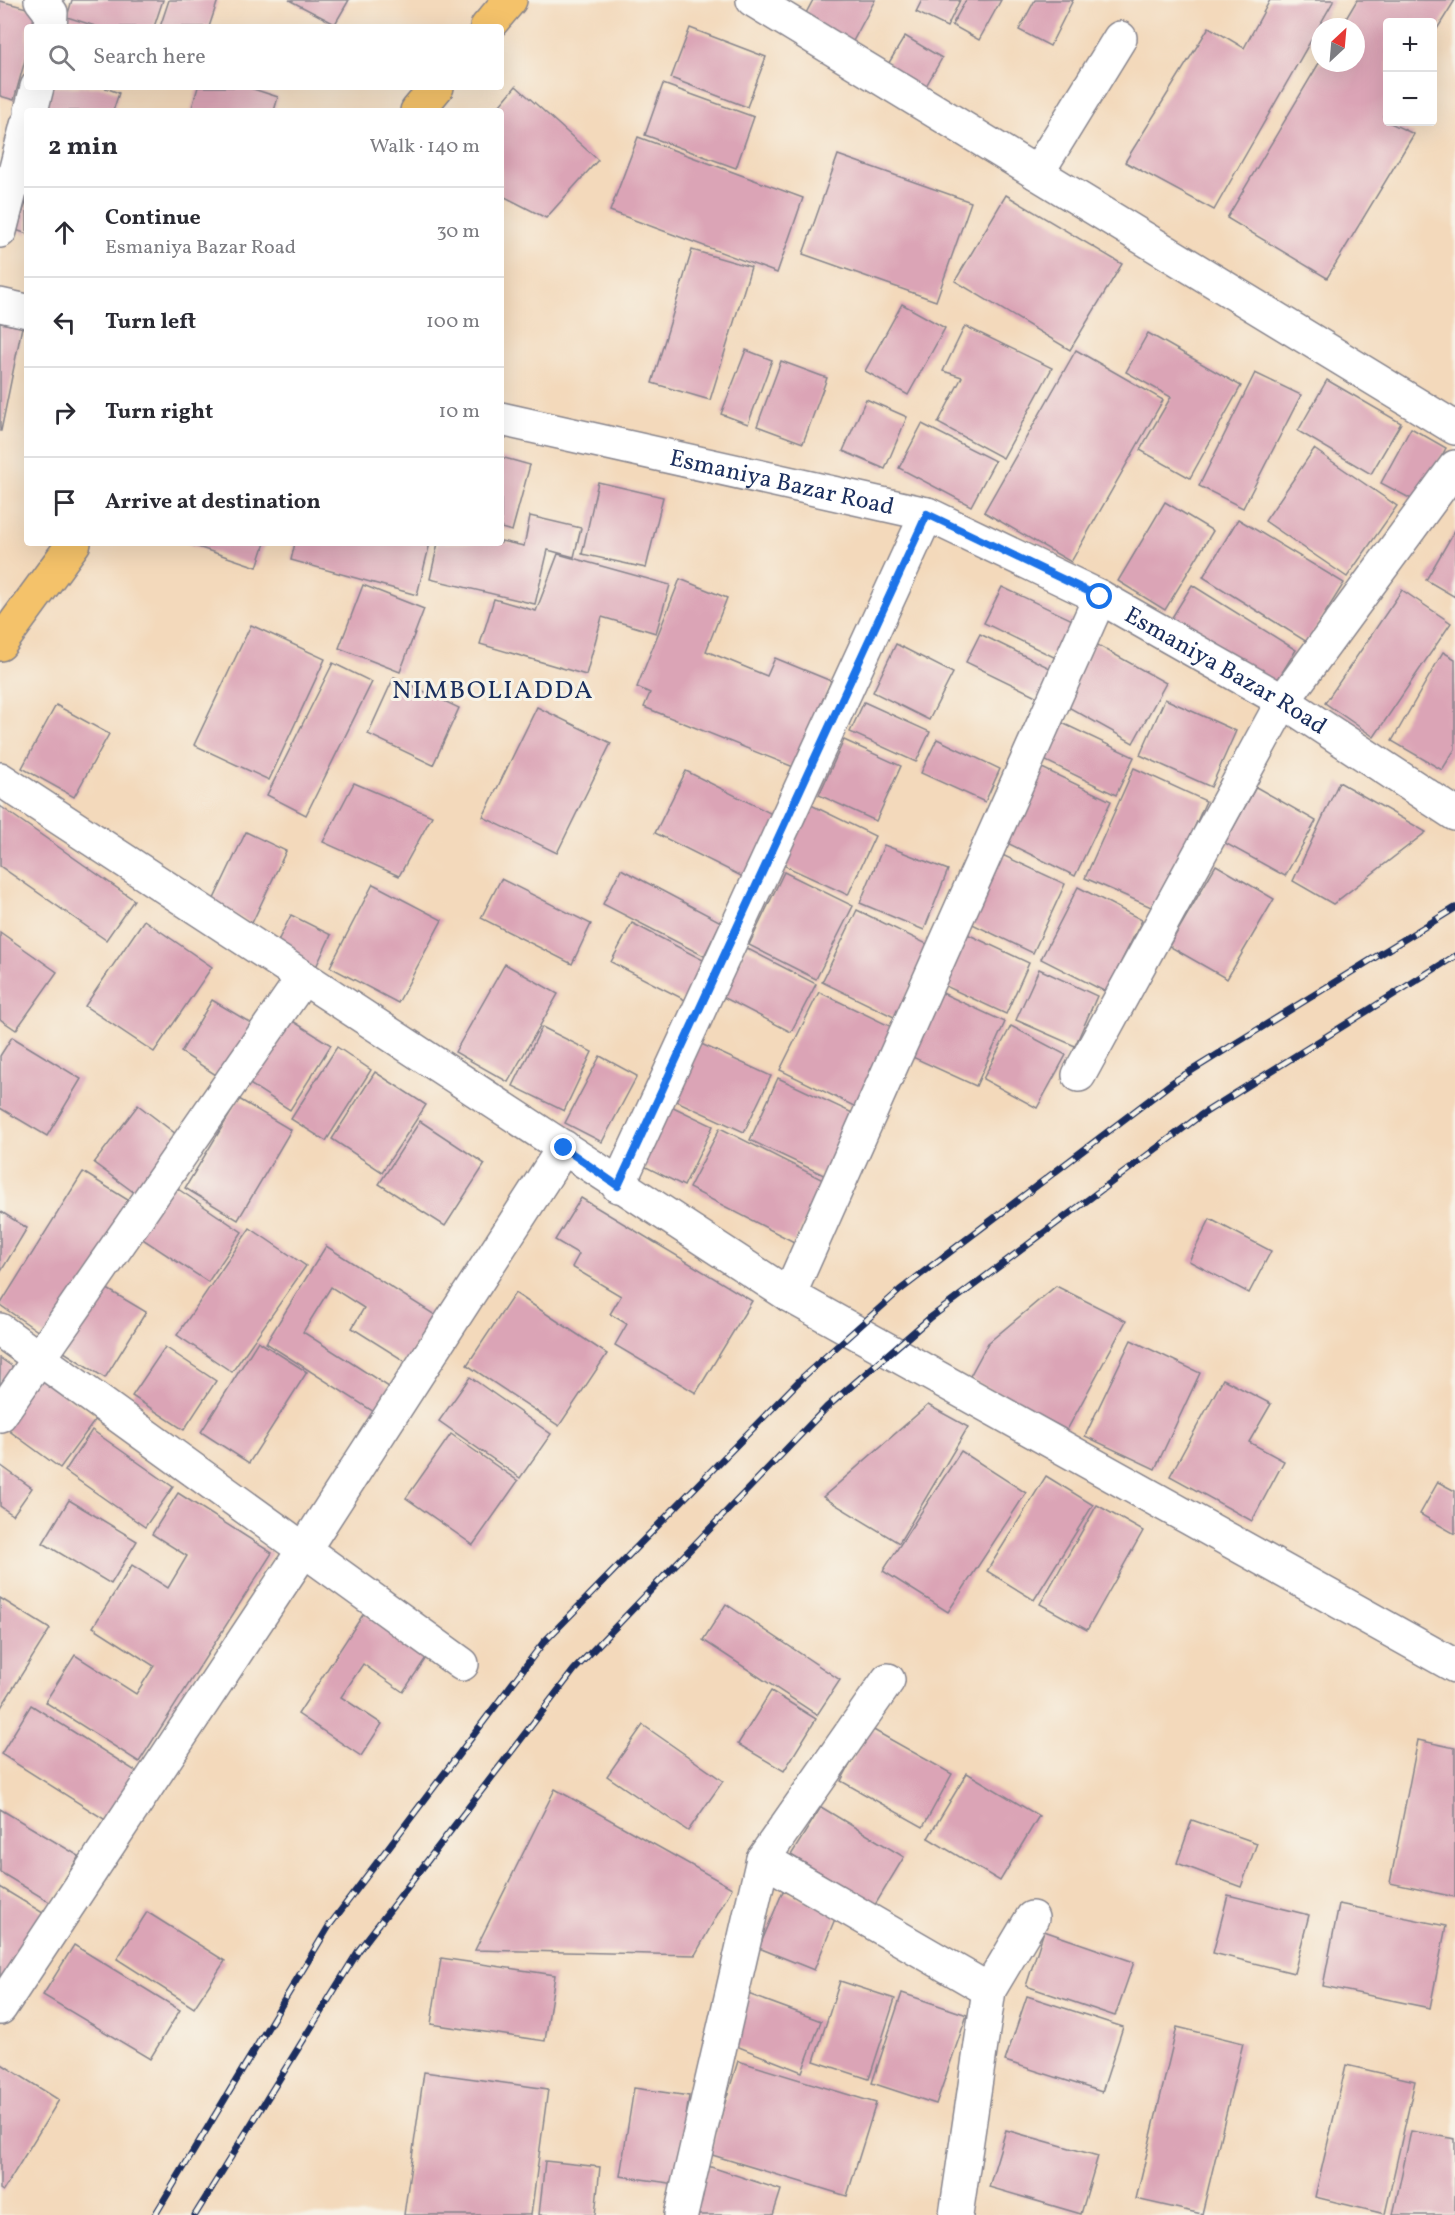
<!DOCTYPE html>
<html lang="en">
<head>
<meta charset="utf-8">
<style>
  body { margin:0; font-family:Vollkorn,serif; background:#f7f7f7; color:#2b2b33 }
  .controls { position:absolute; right:18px; top:18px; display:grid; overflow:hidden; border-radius:6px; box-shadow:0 6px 24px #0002 }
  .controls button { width:54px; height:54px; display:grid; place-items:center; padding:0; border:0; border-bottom:2px solid #e1e1e2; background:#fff; color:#2b2b33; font:30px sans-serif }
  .compass { position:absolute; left:1311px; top:18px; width:54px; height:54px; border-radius:50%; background:#fff; box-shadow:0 6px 24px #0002; rotate:26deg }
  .stop { position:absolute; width:18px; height:18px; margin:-14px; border:4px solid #1a73e8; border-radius:50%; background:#fff }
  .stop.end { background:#1a73e8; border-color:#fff; box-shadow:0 2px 6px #0008 }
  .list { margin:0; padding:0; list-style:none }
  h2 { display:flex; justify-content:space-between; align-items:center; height:78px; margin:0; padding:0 24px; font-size:26px }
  h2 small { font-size:20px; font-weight:400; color:#7c7c81 }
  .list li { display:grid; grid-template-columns:39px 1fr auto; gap:18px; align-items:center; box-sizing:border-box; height:90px; padding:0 24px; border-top:2px solid #e1e1e2 }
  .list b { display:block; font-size:22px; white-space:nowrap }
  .list p { margin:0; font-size:20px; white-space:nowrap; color:#7c7c81 }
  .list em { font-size:20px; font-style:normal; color:#7c7c81 }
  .icon { flex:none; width:33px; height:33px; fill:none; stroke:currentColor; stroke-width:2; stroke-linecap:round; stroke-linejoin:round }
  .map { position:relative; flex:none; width:1455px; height:2215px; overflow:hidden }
  .search { position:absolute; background:#fff; box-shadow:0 6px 24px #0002; left:24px; top:24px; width:480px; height:66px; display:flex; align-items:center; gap:15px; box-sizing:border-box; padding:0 21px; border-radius:6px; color:#7c7c81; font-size:22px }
  .panel { position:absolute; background:#fff; box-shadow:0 6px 24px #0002; left:24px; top:108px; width:480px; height:438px; border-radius:6px }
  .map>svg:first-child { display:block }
  .building { fill:#dba4b6 }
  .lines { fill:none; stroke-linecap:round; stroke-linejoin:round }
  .minor-casing { stroke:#87848c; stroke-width:36 }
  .major-casing { stroke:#87848c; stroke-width:36 }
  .minor { stroke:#fff; stroke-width:33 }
  .major { stroke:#f4c26a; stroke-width:33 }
  .rail-casing { stroke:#1b2f5e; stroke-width:7 }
  .rail { stroke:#f7f3e8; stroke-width:4.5; stroke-dasharray:14; stroke-linecap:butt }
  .route { stroke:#1a73e8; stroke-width:8 }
  .labels { text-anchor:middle; stroke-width:6; stroke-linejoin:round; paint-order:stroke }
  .street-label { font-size:24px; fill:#1b2f5e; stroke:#f7f3e8 }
  .neighbourhood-label { font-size:26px; letter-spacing:1.5px; fill:#1b2f5e; stroke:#f7f3e8 }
</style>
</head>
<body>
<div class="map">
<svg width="1455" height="2215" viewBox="0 0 1455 2215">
  <rect width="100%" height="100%" fill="#f7f3e8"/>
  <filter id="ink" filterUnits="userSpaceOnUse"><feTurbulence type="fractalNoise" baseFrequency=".0167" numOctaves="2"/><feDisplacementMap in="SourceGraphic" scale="12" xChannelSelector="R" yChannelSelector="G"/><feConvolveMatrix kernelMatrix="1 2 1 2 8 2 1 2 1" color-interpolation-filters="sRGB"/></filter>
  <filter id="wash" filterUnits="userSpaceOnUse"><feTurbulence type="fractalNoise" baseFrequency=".008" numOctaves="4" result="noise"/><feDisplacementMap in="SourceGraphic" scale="24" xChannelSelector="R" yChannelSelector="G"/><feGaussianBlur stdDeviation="1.35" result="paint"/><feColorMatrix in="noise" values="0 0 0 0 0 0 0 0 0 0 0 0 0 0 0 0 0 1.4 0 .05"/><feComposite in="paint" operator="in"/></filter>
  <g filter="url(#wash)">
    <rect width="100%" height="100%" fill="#f3d9bb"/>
    <g id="blocks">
      <g class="building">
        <path d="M 72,0 L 163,0 L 154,27 L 98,27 L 67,17 Z"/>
        <path d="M 169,0 L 218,0 L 209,27 L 160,27 Z"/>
        <path d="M 289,0 L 349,0 L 335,24 Z"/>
        <path d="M 813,0 L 875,0 L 852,43 L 804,17 Z"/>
        <path d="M 922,0 L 960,0 L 947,27 L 916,12 Z"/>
        <path d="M 966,0 L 1001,0 L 979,40 L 952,25 Z"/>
        <path d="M 1035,0 L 1073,0 L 1050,46 L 1019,30 Z"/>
        <path d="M 1270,0 L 1334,0 L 1214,210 L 1125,162 L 1209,27 L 1244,48 Z"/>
        <path d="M 1357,0 L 1455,0 L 1432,37 L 1432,22 L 1388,22 L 1388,112 L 1384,117 L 1388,122 L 1414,134 L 1327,278 L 1227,218 L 1319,63 L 1356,63 L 1356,27 L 1341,27 Z"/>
        <path d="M 0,1 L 38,11 L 34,27 L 27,27 L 27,53 L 14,100 L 0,96 Z"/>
        <path d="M 690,28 L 766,57 L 747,107 L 671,78 Z"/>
        <path d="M 905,36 L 942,58 L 922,93 L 884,71 Z"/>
        <path d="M 663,84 L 754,117 L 736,168 L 645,135 Z"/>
        <path d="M 516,86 L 598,160 L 546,218 L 501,195 L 501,111 L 495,111 Z"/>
        <path d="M 43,87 L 103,87 L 119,93 L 113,111 L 34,111 Z"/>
        <path d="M 198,87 L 247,87 L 278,97 L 274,111 L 191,111 Z"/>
        <path d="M 638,137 L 803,198 L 777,273 L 610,211 Z"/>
        <path d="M 838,155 L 971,202 L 936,301 L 803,254 Z"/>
        <path d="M 1006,195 L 1122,264 L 1070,350 L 955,281 Z"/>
        <path d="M 27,200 L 27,234 L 16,230 Z"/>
        <path d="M 692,250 L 751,267 L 710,400 L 652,383 Z"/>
        <path d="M 902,304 L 945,328 L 908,395 L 865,371 Z"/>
        <path d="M 0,323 L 22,327 L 1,431 L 0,431 Z"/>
        <path d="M 965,326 L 1052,368 L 1003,458 L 938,423 L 962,377 L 943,371 Z"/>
        <path d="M 1148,333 L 1241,386 L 1190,478 L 1140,450 L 1171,397 L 1126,372 Z"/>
        <path d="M 746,350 L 772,360 L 748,424 L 721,414 Z"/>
        <path d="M 1076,350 L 1163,400 L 1071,562 L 984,512 Z"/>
        <path d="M 781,361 L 827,378 L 803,443 L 757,426 Z"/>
        <path d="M 1255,373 L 1301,395 L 1243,508 L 1199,486 Z"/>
        <path d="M 1327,380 L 1401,423 L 1371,474 L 1298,431 Z"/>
        <path d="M 866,399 L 907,417 L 885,469 L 843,451 Z"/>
        <path d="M 922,424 L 995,461 L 971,506 L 899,468 Z"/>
        <path d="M 1411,428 L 1446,448 L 1417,502 L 1381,483 Z"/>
        <path d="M 1314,449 L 1397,506 L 1347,577 L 1265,521 Z"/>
        <path d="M 501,457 L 530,465 L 512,531 L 501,528 Z"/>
        <path d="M 598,482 L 663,497 L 646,568 L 582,554 Z"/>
        <path d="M 1165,502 L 1213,531 L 1165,610 L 1118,581 Z"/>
        <path d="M 530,516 L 581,528 L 574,557 L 548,550 L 535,604 L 430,579 L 438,543 L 501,543 L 501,541 L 524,546 Z"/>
        <path d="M 1238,519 L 1344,583 L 1307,642 L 1203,577 Z"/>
        <path d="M 1455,530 L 1455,597 L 1426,580 Z"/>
        <path d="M 186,543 L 265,543 L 257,567 Z"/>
        <path d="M 295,543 L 430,543 L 417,595 L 291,560 Z"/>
        <path d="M 558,554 L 670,585 L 656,633 L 602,617 L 586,675 L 480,644 L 494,599 L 536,611 Z"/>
        <path d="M 680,579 L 727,598 L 706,651 L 767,676 L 775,658 L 831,681 L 796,768 L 644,707 L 650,693 L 637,687 Z"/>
        <path d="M 363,585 L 424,609 L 400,672 L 339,648 Z"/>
        <path d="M 1192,585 L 1296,650 L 1275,684 L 1171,619 Z"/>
        <path d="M 1002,587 L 1079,623 L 1062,661 L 984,623 Z"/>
        <path d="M 1402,590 L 1451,623 L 1374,737 L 1325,703 Z"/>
        <path d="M 251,625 L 325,659 L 269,780 L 194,745 Z"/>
        <path d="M 980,634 L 1054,670 L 1040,698 L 966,662 Z"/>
        <path d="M 1094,643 L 1166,683 L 1133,743 L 1061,703 Z"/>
        <path d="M 896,644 L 953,673 L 929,720 L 873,692 Z"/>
        <path d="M 1443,652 L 1455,659 L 1455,749 L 1442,770 L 1392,741 Z"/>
        <path d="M 333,663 L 372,682 L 306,815 L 267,795 Z"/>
        <path d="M 394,677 L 459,708 L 433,765 L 368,734 Z"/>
        <path d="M 1165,699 L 1236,731 L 1211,787 L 1140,755 Z"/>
        <path d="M 864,702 L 930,732 L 916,762 L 850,732 Z"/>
        <path d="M 56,705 L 109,734 L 74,797 L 22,768 Z"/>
        <path d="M 537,707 L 611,743 L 557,853 L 483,817 Z"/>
        <path d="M 1060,722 L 1134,757 L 1116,795 L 1042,759 Z"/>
        <path d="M 937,739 L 1000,769 L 985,802 L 921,773 Z"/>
        <path d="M 844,740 L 901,766 L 876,821 L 819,795 Z"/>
        <path d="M 1038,766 L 1111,801 L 1075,876 L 1001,840 Z"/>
        <path d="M 1134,768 L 1206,801 L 1158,910 L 1085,878 Z"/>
        <path d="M 686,771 L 780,818 L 749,880 L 655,833 Z"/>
        <path d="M 1339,782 L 1426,832 L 1333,904 L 1293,881 Z"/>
        <path d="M 354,783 L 432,816 L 399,876 L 323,842 Z"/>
        <path d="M 1256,787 L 1316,821 L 1285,876 L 1225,843 Z"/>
        <path d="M 811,805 L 875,836 L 848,895 L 783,865 Z"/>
        <path d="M 0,806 L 134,900 L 106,940 L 0,866 Z"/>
        <path d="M 246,832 L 286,851 L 252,923 L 212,903 Z"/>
        <path d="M 884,845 L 948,870 L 924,930 L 860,903 Z"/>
        <path d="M 998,853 L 1065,884 L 1033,953 L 966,921 Z"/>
        <path d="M 1216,865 L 1274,899 L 1227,979 L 1169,946 Z"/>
        <path d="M 621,869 L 721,922 L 704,956 L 603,904 Z"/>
        <path d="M 784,872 L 853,906 L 816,979 L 749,945 Z"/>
        <path d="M 501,879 L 591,924 L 572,964 L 481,918 Z"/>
        <path d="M 373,884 L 442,920 L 398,1003 L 330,967 Z"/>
        <path d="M 1078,887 L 1142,920 L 1106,992 L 1041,959 Z"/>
        <path d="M 857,910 L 931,946 L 896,1018 L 822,982 Z"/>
        <path d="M 291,915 L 331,935 L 315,969 L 274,949 Z"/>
        <path d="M 144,920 L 212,967 L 154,1052 L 85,1006 Z"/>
        <path d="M 632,923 L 705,961 L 685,1000 L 611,962 Z"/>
        <path d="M 0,932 L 57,972 L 16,1030 L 0,1019 Z"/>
        <path d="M 963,932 L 1029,963 L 1006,1014 L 939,983 Z"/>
        <path d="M 746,948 L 816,984 L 791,1032 L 721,996 Z"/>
        <path d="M 505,964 L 558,994 L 508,1082 L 455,1052 Z"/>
        <path d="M 1039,969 L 1097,996 L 1075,1046 L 1016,1020 Z"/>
        <path d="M 938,991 L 1005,1022 L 976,1086 L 908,1055 Z"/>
        <path d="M 819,992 L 900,1031 L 862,1110 L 780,1070 Z"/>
        <path d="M 212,1000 L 261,1029 L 225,1081 L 181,1052 Z"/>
        <path d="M 283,1015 L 331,1045 L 290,1110 L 242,1079 Z"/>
        <path d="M 1011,1026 L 1066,1055 L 1037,1108 L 983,1079 Z"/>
        <path d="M 542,1027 L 592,1052 L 564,1111 L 513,1086 Z"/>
        <path d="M 12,1037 L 81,1079 L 47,1136 L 0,1108 L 0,1056 Z"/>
        <path d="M 699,1043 L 771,1076 L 744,1132 L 672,1099 Z"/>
        <path d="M 337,1047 L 371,1070 L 326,1141 L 291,1119 Z"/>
        <path d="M 600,1056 L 637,1076 L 602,1142 L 565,1123 Z"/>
        <path d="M 375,1072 L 426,1105 L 382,1172 L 332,1139 Z"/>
        <path d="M 778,1078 L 861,1117 L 832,1179 L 750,1140 Z"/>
        <path d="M 239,1099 L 291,1130 L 238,1220 L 185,1188 Z"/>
        <path d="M 138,1105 L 185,1141 L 143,1199 L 94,1163 Z"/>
        <path d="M 669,1105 L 713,1126 L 684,1186 L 640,1164 Z"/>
        <path d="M 420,1121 L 485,1164 L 445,1226 L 379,1184 Z"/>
        <path d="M 720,1128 L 825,1181 L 794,1242 L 689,1188 Z"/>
        <path d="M 83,1172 L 139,1207 L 45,1336 L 0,1305 Z"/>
        <path d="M 169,1183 L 242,1232 L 208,1282 L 135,1234 Z"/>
        <path d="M 581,1198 L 752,1301 L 696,1393 L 615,1345 L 627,1324 L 610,1314 L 621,1296 L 572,1267 L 579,1254 L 555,1240 Z"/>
        <path d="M 0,1211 L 27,1228 L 0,1273 Z"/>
        <path d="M 1210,1219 L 1271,1251 L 1249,1293 L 1189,1261 Z"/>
        <path d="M 250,1228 L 306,1266 L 232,1372 L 177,1335 Z"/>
        <path d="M 326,1246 L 435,1315 L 406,1362 L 352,1328 L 364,1308 L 331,1287 L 303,1332 L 389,1387 L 374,1412 L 266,1343 Z"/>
        <path d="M 1056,1286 L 1126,1321 L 1067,1430 L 969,1378 L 988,1343 Z"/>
        <path d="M 104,1287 L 146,1312 L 105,1378 L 64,1352 Z"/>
        <path d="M 515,1293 L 607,1354 L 559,1426 L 467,1365 Z"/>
        <path d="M 1131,1340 L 1200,1373 L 1155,1469 L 1085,1436 Z"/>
        <path d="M 258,1341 L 307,1372 L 249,1463 L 201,1432 Z"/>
        <path d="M 165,1347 L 216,1381 L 184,1430 L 132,1396 Z"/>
        <path d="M 0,1358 L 13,1367 L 0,1388 Z"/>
        <path d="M 34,1373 L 96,1419 L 60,1468 L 0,1424 Z"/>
        <path d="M 470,1377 L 551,1434 L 520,1478 L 439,1421 Z"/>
        <path d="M 1223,1379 L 1271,1404 L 1249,1442 L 1284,1461 L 1252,1521 L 1170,1476 Z"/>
        <path d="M 928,1405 L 968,1427 L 899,1543 L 823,1497 Z"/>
        <path d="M 92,1430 L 173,1487 L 145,1527 L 65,1471 Z"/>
        <path d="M 451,1434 L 518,1481 L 473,1545 L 406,1498 Z"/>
        <path d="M 961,1451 L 1026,1493 L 948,1612 L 883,1571 Z"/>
        <path d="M 0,1465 L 32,1488 L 13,1515 L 0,1506 Z"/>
        <path d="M 1046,1476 L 1093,1505 L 1034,1600 L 987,1571 Z"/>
        <path d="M 1438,1482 L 1455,1491 L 1455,1534 L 1420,1514 Z"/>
        <path d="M 178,1493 L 272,1553 L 139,1762 L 45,1702 L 75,1655 L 136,1694 L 154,1666 L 93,1627 L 132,1565 L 168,1588 L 187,1556 L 152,1534 Z"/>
        <path d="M 69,1500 L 137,1541 L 111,1584 L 43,1543 Z"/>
        <path d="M 1097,1505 L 1143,1531 L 1087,1630 L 1040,1604 Z"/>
        <path d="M 0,1598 L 50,1629 L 0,1709 Z"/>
        <path d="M 726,1604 L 840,1680 L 817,1715 L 703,1640 Z"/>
        <path d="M 364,1613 L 428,1655 L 403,1692 L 363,1664 L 341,1697 L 382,1724 L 361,1756 L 298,1714 Z"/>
        <path d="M 771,1691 L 816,1719 L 784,1771 L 738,1744 Z"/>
        <path d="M 31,1705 L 137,1772 L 107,1821 L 1,1754 Z"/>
        <path d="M 643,1725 L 723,1781 L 688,1831 L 607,1776 Z"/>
        <path d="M 870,1728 L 952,1774 L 923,1827 L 841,1781 Z"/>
        <path d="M 1418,1740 L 1455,1748 L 1455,1897 L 1390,1883 Z"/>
        <path d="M 967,1773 L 1039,1816 L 1000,1881 L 928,1838 Z"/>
        <path d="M 555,1789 L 732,1888 L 695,1955 L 475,1950 Z"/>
        <path d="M 821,1807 L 904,1857 L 875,1905 L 791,1855 Z"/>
        <path d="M 0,1809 L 79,1856 L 51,1903 L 0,1872 Z"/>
        <path d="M 1192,1820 L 1257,1843 L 1241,1887 L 1177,1863 Z"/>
        <path d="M 0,1887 L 48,1916 L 0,1996 Z"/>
        <path d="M 783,1891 L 837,1914 L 814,1970 L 759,1948 Z"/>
        <path d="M 1228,1895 L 1309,1915 L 1294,1973 L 1213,1953 Z"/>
        <path d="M 1339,1904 L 1446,1926 L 1430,2008 L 1323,1986 Z"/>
        <path d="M 147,1912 L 225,1961 L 194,2008 L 117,1959 Z"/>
        <path d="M 1044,1931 L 1134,1962 L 1115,2016 L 1026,1986 Z"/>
        <path d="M 74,1945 L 180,2010 L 150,2059 L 43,1995 Z"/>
        <path d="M 441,1958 L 555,1975 L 545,2041 L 431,2024 Z"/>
        <path d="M 840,1981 L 895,1999 L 869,2079 L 814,2061 Z"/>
        <path d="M 902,1993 L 967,2015 L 936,2104 L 872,2083 Z"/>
        <path d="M 748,1994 L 821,2021 L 802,2072 L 729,2043 Z"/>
        <path d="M 1027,1996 L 1123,2027 L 1102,2092 L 1005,2061 Z"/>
        <path d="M 1177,2027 L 1243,2043 L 1202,2214 L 1136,2199 Z"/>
        <path d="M 738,2061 L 876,2103 L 847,2196 L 709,2154 Z"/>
        <path d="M 0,2063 L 59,2100 L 3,2191 L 0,2189 Z"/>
        <path d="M 1346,2065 L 1415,2081 L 1385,2214 L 1315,2197 Z"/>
        <path d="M 424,2072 L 548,2089 L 531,2215 L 404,2215 Z"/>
        <path d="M 634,2088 L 689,2096 L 676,2184 L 620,2176 Z"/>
        <path d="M 1006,2130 L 1098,2156 L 1081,2214 L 989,2187 Z"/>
        <path d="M 1411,2131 L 1455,2139 L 1455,2215 L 1393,2215 Z"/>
        <path d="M 545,2161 L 600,2167 L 595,2215 L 539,2215 Z"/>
        <path d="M 708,2166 L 781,2190 L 773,2215 L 692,2215 Z"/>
      </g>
    </g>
  </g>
  <g filter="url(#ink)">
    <use href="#blocks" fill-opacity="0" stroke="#87848c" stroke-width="1.5"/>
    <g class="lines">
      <g class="minor-casing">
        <g id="minor">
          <path d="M 41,0 L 51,13 L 50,27"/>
          <path d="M 753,0 L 1455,428"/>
          <path d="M 31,111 L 37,87"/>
          <path d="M 1037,173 L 1120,38"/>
          <path d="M 0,231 L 27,125"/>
          <path d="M 0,305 L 27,311"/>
          <path id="s1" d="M 501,419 L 927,514 L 1100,597 L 1283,701 L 1455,814"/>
          <path d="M 0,779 L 789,1295 L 1455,1666"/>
          <path d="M 1079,1075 L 1283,701 L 1455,467"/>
          <path d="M 618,1186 L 927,514"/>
          <path d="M 789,1295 L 1100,597"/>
          <path d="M 0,1330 L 462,1664"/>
          <path d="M 0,1415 L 303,978"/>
          <path d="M 763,1859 L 989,1990"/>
          <path d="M 0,2008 L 303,1551 L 564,1147"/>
          <path d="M 681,2215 L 763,1859 L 888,1680"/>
          <path d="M 956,2215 L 989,1990 L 1032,1918"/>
        </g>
      </g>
      <g class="major-casing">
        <g id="major">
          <path d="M 487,27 L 510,0"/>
          <path d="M 417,111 L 437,87"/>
          <path d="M 0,644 L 74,543"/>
        </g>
      </g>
      <use href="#minor" class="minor"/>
      <use href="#major" class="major"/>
      <g class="rail-casing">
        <g id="rail">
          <path d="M 155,2215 L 329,1926 L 543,1643 L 803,1377 L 900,1290 L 1173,1082 L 1455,908"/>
          <path d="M 195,2215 L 359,1950 L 574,1670 L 827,1407 L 930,1318 L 1201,1115 L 1455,956"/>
        </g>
      </g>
      <use href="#rail" class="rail"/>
    </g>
  </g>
  <g class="lines" filter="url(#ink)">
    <path class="route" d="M 564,1148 L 618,1186 L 927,514 L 1100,597"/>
  </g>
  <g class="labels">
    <g class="street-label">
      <text dy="8" stroke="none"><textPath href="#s1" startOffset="288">Esmaniya Bazar Road</textPath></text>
      <text dy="8" stroke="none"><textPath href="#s1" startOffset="774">Esmaniya Bazar Road</textPath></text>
    </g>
    <g class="neighbourhood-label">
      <text x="493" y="698">NIMBOLIADDA</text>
    </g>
  </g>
</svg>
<div class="controls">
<button>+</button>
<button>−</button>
</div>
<svg class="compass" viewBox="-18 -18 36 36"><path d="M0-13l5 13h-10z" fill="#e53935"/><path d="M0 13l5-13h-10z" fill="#7c7c81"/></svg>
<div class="stop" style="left:1100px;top:597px"></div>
<div class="stop end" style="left:564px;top:1148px"></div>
<div class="search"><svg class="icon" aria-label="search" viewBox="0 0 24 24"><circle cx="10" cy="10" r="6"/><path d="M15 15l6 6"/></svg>Search here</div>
<section class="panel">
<h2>2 min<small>Walk · 140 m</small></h2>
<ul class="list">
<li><svg class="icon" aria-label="ahead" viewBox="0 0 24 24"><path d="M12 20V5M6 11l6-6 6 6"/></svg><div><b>Continue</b><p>Esmaniya Bazar Road</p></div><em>30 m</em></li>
<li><svg class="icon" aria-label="left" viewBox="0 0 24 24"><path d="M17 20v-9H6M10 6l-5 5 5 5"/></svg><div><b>Turn left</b></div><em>100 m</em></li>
<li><svg class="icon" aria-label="right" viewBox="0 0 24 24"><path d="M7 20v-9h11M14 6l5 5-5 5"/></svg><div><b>Turn right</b></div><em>10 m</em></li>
<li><svg class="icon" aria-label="arrive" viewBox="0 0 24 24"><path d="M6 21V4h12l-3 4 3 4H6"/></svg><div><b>Arrive at destination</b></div></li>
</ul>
</section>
</div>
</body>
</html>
